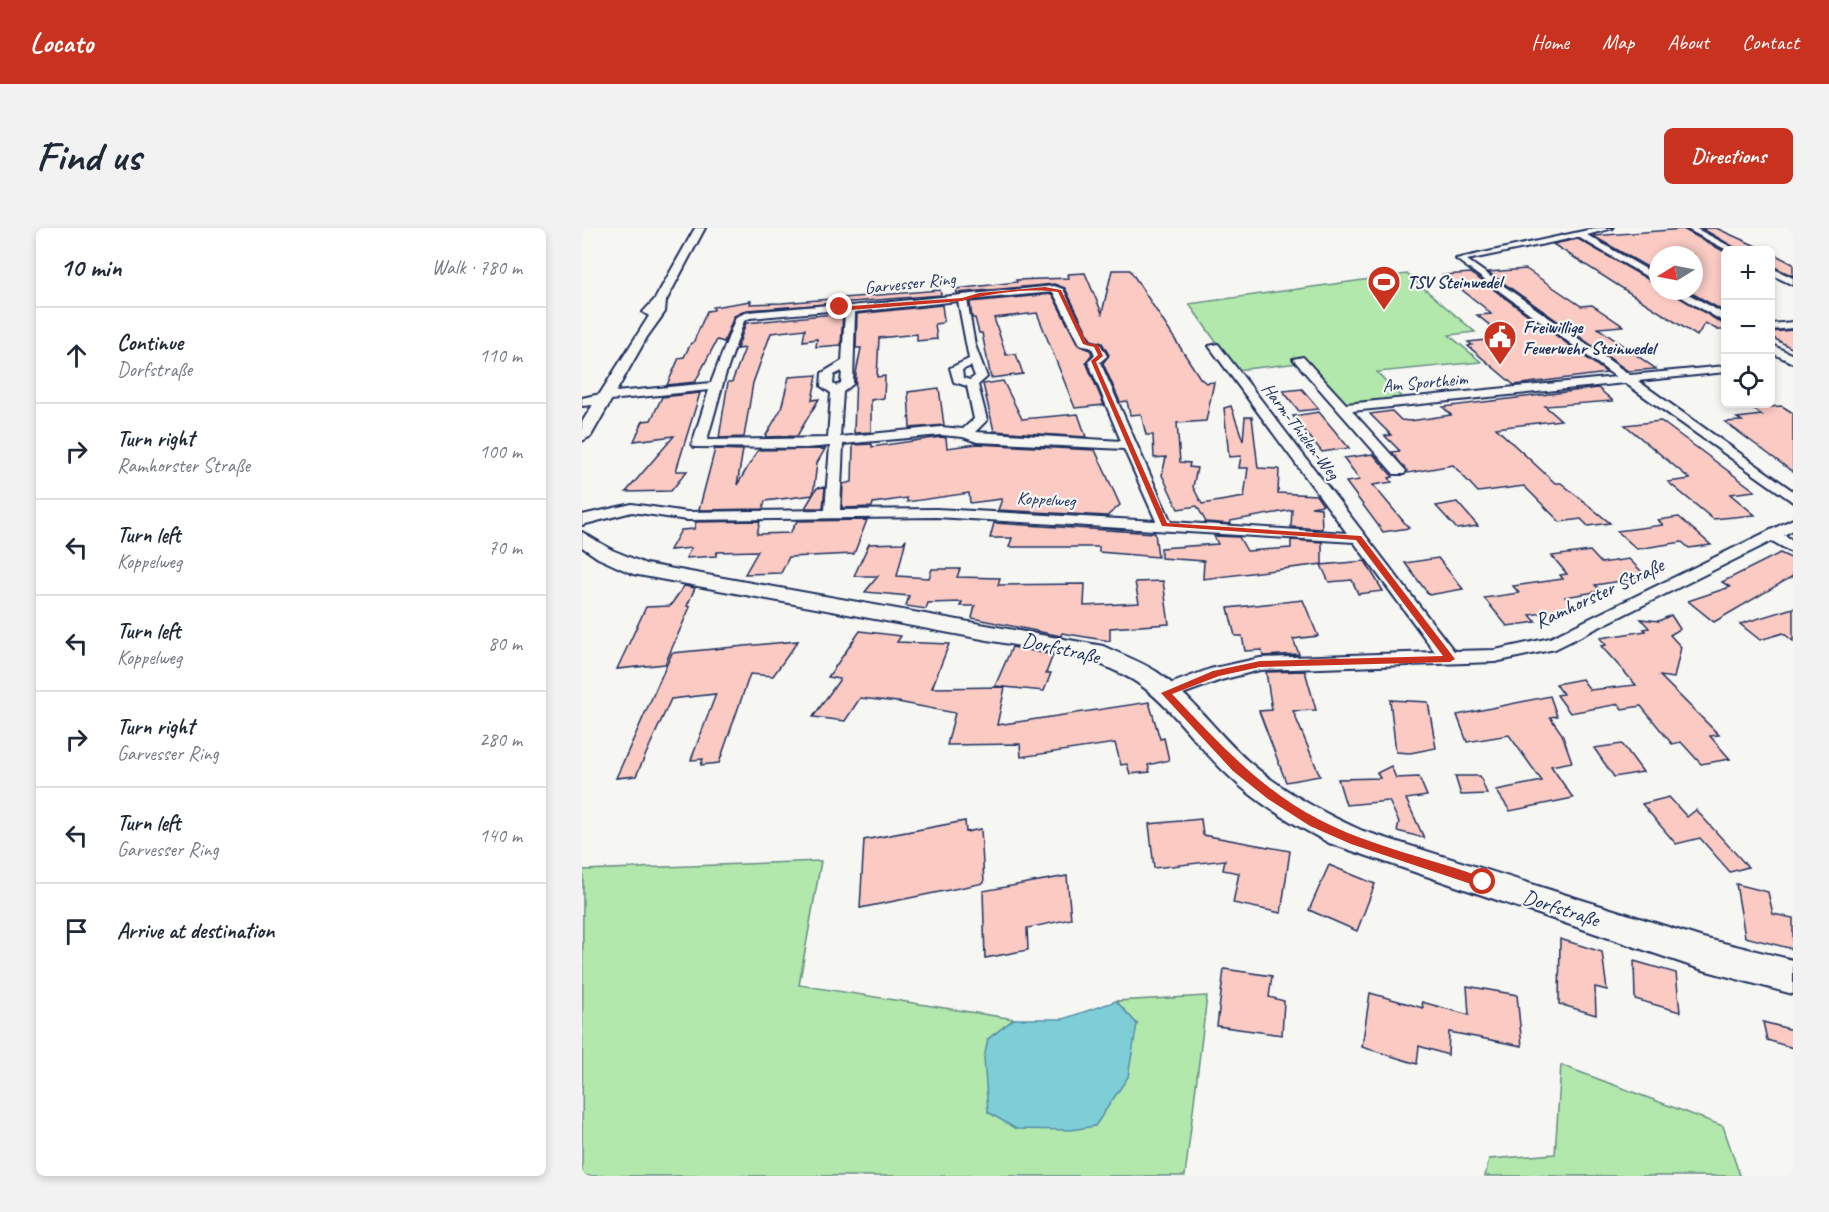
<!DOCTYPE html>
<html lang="en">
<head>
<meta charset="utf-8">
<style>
  body { margin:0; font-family:Caveat,sans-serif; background:#f2f2f3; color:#1f2937 }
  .controls { position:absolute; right:18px; top:18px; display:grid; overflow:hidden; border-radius:9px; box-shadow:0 3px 9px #0003 }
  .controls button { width:54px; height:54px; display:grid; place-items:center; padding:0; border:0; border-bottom:2px solid #e0e1e3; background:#fff; color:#1f2937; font:30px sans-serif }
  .compass { position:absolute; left:1067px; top:18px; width:54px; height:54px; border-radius:50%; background:#fff; box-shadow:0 3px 9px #0003; rotate:260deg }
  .stop { position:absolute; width:18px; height:18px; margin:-14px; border:4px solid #c8321e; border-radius:50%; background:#fff }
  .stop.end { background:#c8321e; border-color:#fff; box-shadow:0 2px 6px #0008 }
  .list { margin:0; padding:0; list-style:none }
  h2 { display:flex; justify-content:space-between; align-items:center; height:78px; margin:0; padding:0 24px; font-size:26px }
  h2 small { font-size:20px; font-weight:400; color:#747a83 }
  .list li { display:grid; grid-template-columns:39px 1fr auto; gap:18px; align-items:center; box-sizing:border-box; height:96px; padding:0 24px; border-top:2px solid #e0e1e3 }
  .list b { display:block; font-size:22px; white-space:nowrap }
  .list p { margin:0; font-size:20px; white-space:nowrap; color:#747a83 }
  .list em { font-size:20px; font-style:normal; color:#747a83 }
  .icon { flex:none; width:33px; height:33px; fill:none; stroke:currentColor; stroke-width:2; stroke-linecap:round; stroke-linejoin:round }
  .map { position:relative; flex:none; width:1211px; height:948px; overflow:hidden; border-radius:9px }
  header { display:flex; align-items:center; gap:36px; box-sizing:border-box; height:84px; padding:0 30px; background:#c8321e; color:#fff }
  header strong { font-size:28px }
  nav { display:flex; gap:33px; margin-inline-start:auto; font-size:21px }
  .intro { display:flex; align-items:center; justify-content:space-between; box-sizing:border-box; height:144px; padding:0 36px }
  h1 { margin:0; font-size:42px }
  .button { padding:15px 27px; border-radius:9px; background:#c8321e; color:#fff; font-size:21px; font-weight:700 }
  main { display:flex; gap:36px; padding:0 36px }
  aside { flex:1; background:#fff; border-radius:9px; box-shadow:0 3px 9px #0003 }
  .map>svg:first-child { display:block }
  .green { fill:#b2e8ab; stroke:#668c84; stroke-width:1.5 }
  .water { fill:#7eced8; stroke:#568ea7; stroke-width:1.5 }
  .building { fill:#facac3; stroke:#1b2f5e; stroke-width:1.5 }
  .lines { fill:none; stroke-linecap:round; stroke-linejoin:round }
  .minor-casing { stroke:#1b2f5e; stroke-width:4 }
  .tertiary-casing { stroke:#1b2f5e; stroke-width:4 }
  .minor { fill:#f6f6f2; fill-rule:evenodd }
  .tertiary { fill:#f6f6f2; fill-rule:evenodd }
  .route { fill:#c8321e }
  .labels { text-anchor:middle; stroke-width:4.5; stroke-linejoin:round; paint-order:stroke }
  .far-poi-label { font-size:18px; font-weight:bold; fill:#1b2f5e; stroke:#f6f6f2; text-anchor:start }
  .far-street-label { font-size:18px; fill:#1b2f5e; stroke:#f6f6f2 }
  .street-label { font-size:21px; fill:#1b2f5e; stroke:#f6f6f2 }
</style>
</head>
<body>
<header>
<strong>Locato</strong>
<nav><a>Home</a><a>Map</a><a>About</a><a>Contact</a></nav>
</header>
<div class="intro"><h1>Find us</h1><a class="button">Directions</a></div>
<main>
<aside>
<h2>10 min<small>Walk · 780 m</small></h2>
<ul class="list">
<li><svg class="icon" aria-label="ahead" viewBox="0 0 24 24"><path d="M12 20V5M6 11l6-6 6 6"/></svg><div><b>Continue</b><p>Dorfstraße</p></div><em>110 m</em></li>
<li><svg class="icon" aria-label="right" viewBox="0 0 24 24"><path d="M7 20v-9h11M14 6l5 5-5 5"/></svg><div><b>Turn right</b><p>Ramhorster Straße</p></div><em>100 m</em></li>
<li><svg class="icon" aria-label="left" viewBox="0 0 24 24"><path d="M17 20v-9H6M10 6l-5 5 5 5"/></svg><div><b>Turn left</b><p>Koppelweg</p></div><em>70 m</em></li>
<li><svg class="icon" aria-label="left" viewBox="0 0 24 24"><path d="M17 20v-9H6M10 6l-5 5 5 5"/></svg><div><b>Turn left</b><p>Koppelweg</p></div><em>80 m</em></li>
<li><svg class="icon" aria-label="right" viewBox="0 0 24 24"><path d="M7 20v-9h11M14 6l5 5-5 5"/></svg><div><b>Turn right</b><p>Garvesser Ring</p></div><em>280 m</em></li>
<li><svg class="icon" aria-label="left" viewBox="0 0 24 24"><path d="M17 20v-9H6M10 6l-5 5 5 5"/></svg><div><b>Turn left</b><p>Garvesser Ring</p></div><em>140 m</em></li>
<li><svg class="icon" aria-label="arrive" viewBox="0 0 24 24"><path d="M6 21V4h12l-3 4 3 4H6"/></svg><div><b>Arrive at destination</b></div></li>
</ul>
</aside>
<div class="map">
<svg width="1211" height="948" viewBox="0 0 1211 948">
  <rect width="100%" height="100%" fill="#f6f6f2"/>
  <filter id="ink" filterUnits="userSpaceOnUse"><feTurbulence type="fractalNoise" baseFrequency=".0167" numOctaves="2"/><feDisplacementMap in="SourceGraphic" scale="12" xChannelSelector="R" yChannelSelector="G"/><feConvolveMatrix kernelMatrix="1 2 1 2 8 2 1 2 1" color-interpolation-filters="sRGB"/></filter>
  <g filter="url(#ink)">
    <g class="green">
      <path d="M 825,46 L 893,104 L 867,107 L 899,134 L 795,144 L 821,171 L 765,176 L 727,134 L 654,142 L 607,76 Z"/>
      <path d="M 239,633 L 217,757 L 432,791 L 406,811 L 555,796 L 534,773 L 625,768 L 603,948 L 0,948 L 1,642 Z"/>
      <path d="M 979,837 L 1141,898 L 1158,948 L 903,948 L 907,931 L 973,926 Z"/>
    </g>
    <path class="water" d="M 534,773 L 555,796 L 546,849 L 513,898 L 489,902 L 434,901 L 406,884 L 402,830 L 406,811 L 432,791 L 481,791 Z"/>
    <g class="building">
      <path d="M 1119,0 L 1134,0 L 1183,22 L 1157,22 Z"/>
      <path d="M 1101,1 L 1143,24 L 1143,84 L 1106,63 L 1112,63 L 1112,27 L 1076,27 L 1076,45 L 1011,8 Z"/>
      <path d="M 996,11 L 1076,57 L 1076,63 L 1087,63 L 1143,97 L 1143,102 L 1136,102 L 1123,95 L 1115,108 L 971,16 Z"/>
      <path d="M 1188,24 L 1211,36 L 1211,48 L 1188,37 Z"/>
      <path d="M 944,41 L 999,78 L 1010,77 L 1041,98 L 1016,100 L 1074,141 L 1046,143 L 906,44 Z"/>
      <path d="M 530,42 L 548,42 L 618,150 L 624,155 L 632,154 L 624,193 L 595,195 L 598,234 L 608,235 L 607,239 L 615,240 L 611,259 L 620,276 L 662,269 L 666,240 L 657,240 L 659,228 L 647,229 L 642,180 L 649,178 L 661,213 L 663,189 L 670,189 L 676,240 L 697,241 L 696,265 L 734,267 L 741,277 L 729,279 L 739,280 L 740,301 L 709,299 L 710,282 L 648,293 L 649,296 L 624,294 L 615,278 L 596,281 L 580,247 L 584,229 L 572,230 L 571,207 L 564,207 L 559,186 L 548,187 L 545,173 L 538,174 L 521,135 L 527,127 L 520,115 L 509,112 L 483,60 L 472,56 L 375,65 L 374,61 L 435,54 L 434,52 L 487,50 L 486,46 L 503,45 L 520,85 Z"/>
      <path d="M 889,45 L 1025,145 L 932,157 L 886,118 L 890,117 L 886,114 L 924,110 L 895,87 L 909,86 L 903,80 L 861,47 Z"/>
      <path d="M 358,62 L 359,67 L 165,82 L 152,88 L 142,114 L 135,112 L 113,154 L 85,157 L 97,130 L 102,129 L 109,115 L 111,115 L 125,83 L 132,82 L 131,79 L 169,73 L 168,76 L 200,75 Z"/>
      <path d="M 470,66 L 496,117 L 508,122 L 510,126 L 504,134 L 522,177 L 493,180 L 455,85 L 412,90 L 424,127 L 434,126 L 441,146 L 409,150 L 400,105 L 397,105 L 393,90 L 390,90 L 388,74 Z"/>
      <path d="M 360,77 L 362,92 L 360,95 L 353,96 L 355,111 L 335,113 L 335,106 L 297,110 L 295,149 L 303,148 L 302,170 L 289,172 L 289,204 L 272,205 L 274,145 L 279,120 L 274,120 L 275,86 Z"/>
      <path d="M 261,85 L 259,117 L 234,119 L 235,111 L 221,113 L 223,101 L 189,105 L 171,155 L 162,209 L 137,210 L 146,154 L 150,154 L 163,120 L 155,121 L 164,95 Z"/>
      <path d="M 1211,102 L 1211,121 L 1188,108 L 1188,104 Z"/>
      <path d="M 235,147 L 230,172 L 237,171 L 215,208 L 183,209 L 199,181 L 207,149 Z"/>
      <path d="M 421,153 L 440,191 L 496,186 L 504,209 L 412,203 L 401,156 Z"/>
      <path d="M 357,160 L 362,197 L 328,200 L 326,164 Z"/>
      <path d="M 1016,160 L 1031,173 L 963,178 L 979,192 L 914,200 L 973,255 L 979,255 L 1028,295 L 1006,298 L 999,291 L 978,294 L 942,258 L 896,264 L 871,237 L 826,245 L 810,224 L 818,223 L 803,208 L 809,207 L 788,186 L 810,183 L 819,192 L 828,193 L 869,187 L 861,179 Z"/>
      <path d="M 720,161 L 737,181 L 717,183 L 701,163 Z"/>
      <path d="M 118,165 L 94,243 L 105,243 L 89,263 L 44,264 L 92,208 L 52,213 L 61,193 L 69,192 L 80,169 Z"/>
      <path d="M 1200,178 L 1211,185 L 1211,244 L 1143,194 L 1160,193 L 1155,190 L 1180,187 L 1170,180 Z"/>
      <path d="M 737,184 L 767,220 L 740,224 L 711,188 Z"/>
      <path d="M 1079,193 L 1173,263 L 1148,266 L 1173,287 L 1131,291 L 1086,254 L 1108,251 L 1043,197 Z"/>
      <path d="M 359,209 L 364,210 L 365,220 L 395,216 L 513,222 L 538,277 L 525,288 L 416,282 L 420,271 L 388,275 L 387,265 L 325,274 L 325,270 L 291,275 L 290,279 L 260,280 L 261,256 L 270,254 L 271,217 L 290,216 L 290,219 Z"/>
      <path d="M 133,221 L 161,222 L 155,257 L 176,222 L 243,221 L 235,235 L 231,267 L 183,273 L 181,281 L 117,282 Z"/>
      <path d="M 791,226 L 811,249 L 807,250 L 810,254 L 791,257 L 827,300 L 801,304 L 764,254 L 778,252 L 762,230 Z"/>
      <path d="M 243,259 L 241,280 L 223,280 L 235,260 Z"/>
      <path d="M 875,274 L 896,298 L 875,301 L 854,278 Z"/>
      <path d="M 1097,289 L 1129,317 L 1107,320 L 1100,314 L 1055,321 L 1035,303 L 1081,297 L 1076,292 Z"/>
      <path d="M 285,292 L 272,326 L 207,329 L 199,345 L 163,346 L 176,323 L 135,324 L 134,328 L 104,330 L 109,320 L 88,322 L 99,302 L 112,301 L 114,294 L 178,293 L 175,306 L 208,305 L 215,293 Z"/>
      <path d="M 412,295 L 573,305 L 576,329 L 517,324 L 517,319 L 427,319 L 430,310 L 408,310 Z"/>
      <path d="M 632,308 L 657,309 L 665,323 L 709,320 L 709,312 L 740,314 L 740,336 L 621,351 L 622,333 L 579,330 L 579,320 L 636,316 Z"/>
      <path d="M 324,311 L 315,348 L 347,350 L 350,341 L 378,341 L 375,349 L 418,350 L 416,357 L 503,356 L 502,378 L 557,375 L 553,354 L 581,353 L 587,396 L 528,400 L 528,413 L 480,405 L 479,408 L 390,390 L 393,378 L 378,378 L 380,374 L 346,375 L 344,381 L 324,378 L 327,368 L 283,364 L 296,348 L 272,348 L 287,316 L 321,315 Z"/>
      <path d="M 1008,323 L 1019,335 L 1047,331 L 1065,349 L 1013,357 L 1019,363 L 983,369 L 993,380 L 948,387 L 954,394 L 925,398 L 902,370 L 937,365 L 931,358 L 981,351 L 978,347 L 985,346 L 970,328 Z"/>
      <path d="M 1198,325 L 1211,331 L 1211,348 L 1132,394 L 1106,373 L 1148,359 L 1140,354 Z"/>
      <path d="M 856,330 L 881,361 L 847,367 L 823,335 Z"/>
      <path d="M 783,333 L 801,363 L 776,366 L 770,352 L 747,354 L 739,337 Z"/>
      <path d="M 102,358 L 113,360 L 105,378 L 108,379 L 83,436 L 35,441 L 64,379 L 88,378 Z"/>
      <path d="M 721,372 L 736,408 L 711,411 L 717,426 L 681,428 L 680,422 L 663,423 L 660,408 L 653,408 L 646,380 Z"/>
      <path d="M 1211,380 L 1211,413 L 1201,405 L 1178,412 L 1158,396 Z"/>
      <path d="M 1089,387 L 1098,401 L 1088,407 L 1099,419 L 1092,450 L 1078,448 L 1137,507 L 1128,508 L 1148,531 L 1119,536 L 1099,514 L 1090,516 L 1059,478 L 1040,481 L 1037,476 L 988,485 L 975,467 L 981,466 L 974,456 L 1000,451 L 1008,462 L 1054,457 L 1019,418 L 1024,417 L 1018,410 L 1064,403 L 1062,401 L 1067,400 L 1059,391 L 1077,393 Z"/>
      <path d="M 278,403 L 319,408 L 315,414 L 367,416 L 350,460 L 423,459 L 415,497 L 567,474 L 578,511 L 582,510 L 587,532 L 566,537 L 568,544 L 548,546 L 545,536 L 539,537 L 533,515 L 439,529 L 438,516 L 365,517 L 373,485 L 316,474 L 278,470 L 263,493 L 231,489 L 258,451 L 246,449 Z"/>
      <path d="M 216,413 L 191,448 L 168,446 L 137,535 L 119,537 L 121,531 L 109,532 L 134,466 L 89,471 L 54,548 L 34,550 L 90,425 Z"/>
      <path d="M 430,419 L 471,427 L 464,445 L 469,445 L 462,463 L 413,458 Z"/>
      <path d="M 723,443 L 734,482 L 711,483 L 738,548 L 704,554 L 677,483 L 690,482 L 684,444 Z"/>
      <path d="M 968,468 L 975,488 L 968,489 L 980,506 L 990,534 L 969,538 L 991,570 L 928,583 L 914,562 L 960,553 L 927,507 L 885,514 L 875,487 Z"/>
      <path d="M 808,472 L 846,474 L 854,520 L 828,525 L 814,524 Z"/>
      <path d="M 1040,516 L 1044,521 L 1061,544 L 1032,549 L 1012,520 Z"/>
      <path d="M 809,538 L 814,550 L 837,549 L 845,568 L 824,571 L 842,610 L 815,603 L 817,594 L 807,573 L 764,577 L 756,551 L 798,550 L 795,545 Z"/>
      <path d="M 873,548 L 898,548 L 905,566 L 879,567 Z"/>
      <path d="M 1087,569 L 1105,589 L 1114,582 L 1166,639 L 1148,644 L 1118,610 L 1094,616 L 1060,576 Z"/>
      <path d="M 619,591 L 621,607 L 708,623 L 699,685 L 651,675 L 657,645 L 641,642 L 643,632 L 572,640 L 567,596 Z"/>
      <path d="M 383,593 L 384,604 L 399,601 L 402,655 L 278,680 L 282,612 Z"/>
      <path d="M 747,637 L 793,656 L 775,703 L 727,682 Z"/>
      <path d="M 485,648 L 489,691 L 445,700 L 446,722 L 403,730 L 401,663 Z"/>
      <path d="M 1154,656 L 1186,664 L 1191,686 L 1211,690 L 1211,721 L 1163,709 Z"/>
      <path d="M 978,711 L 1020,724 L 1025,762 L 1013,759 L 1014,787 L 977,776 Z"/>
      <path d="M 1052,733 L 1094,745 L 1098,784 L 1053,771 Z"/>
      <path d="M 642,741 L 690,748 L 687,769 L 702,773 L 700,807 L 635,798 Z"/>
      <path d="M 885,758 L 935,767 L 940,818 L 867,804 L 866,827 L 837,818 L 835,836 L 780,819 L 788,765 L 841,780 L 840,774 L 887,787 Z"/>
      <path d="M 1181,794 L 1211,802 L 1211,820 L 1185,812 Z"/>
    </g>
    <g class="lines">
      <g class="minor-casing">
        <g id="minor">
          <path d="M 1015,0 L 1031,0 L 1005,7 L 1076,48 L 1076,55 L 996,9 L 885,32 L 1048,147 L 1144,138 L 1144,144 L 1056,153 L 1211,263 L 1211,274 L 1043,155 L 770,183 L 824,243 L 822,246 L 812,246 L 711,131 L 721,129 L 764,176 L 1034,149 L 874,31 Z"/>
          <path d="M 1103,0 L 1113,0 L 1155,22 L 1145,22 Z"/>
          <path d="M 1188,39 L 1211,50 L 1211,57 L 1188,46 Z"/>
          <path d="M 472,58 L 481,61 L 507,114 L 518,116 L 525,128 L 518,134 L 589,294 L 765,305 L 627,118 L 636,116 L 872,423 L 913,422 L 968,410 L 1211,291 L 1211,302 L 1202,307 L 1211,313 L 1211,325 L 1190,313 L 973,421 L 913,434 L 678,442 L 639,452 L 584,472 L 577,470 L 574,465 L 577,460 L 628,441 L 678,430 L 853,424 L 772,314 L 354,289 L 105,292 L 50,284 L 0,297 L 0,287 L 50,276 L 105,284 L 243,282 L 248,218 L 224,220 L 112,219 L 110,216 L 127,162 L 28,172 L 22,176 L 0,178 L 0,170 L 23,165 L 129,155 L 154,89 L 166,84 L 258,76 L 268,78 ZM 471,64 L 498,116 L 510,120 L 513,127 L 506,133 L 539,213 L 393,204 L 405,192 L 396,157 L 405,149 L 393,117 L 385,72 ZM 376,73 L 387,131 L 368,140 L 372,154 L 385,158 L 392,191 L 381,201 L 359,199 L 258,209 L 261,164 L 271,156 L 273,84 ZM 258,82 L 263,83 L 260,133 L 240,145 L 239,158 L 249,165 L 246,210 L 125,212 L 143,148 L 162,93 L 168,90 ZM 389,138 L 393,148 L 388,152 L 381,150 L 380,142 ZM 260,143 L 259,155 L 254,158 L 251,156 L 252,147 ZM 359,207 L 381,209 L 395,214 L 542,221 L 574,293 L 354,281 L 258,282 L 261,216 Z"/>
          <path d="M 1089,63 L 1101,63 L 1144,87 L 1144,95 Z"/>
          <path d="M 1211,94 L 1211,100 L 1188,102 L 1188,96 Z"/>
          <path d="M 1188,116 L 1211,127 L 1211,135 L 1188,124 Z"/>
        </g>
      </g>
      <g class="tertiary-casing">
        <g id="tertiary">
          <path d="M 113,0 L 123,0 L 84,73 L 83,84 L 65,109 L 9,208 L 0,213 L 0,194 L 67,88 L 61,84 L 73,71 Z"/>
          <path d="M 0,304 L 30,322 L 64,336 L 521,418 C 540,427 558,433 575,444 C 611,469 635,506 667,534 C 701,563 740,585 781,603 L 1121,710 L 1211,732 L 1211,766 L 1121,742 L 747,615 C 711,596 676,576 647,548 C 615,519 592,481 557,456 C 541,445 524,439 507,431 L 51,346 L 16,330 L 0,319 Z"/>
        </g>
      </g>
      <use href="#minor" class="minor"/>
      <use href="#tertiary" class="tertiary"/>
    </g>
  </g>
  <path class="route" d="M 463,59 L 479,62 L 505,115 L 516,117 L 521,128 L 514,134 L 585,295 L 779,308 L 873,431 L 868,434 L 678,439 L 637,448 L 590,466 C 635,513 678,561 736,591 C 789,619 849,630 905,651 L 905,658 L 901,660 L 769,616 L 728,598 L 686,571 L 651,543 L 579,465 L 631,443 L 678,433 L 861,428 L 774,312 L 580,298 L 509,133 L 516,127 L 512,119 L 501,116 L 476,64 C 445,60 409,65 380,73 L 268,82 L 255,79 L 380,70 L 397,65 Z"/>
  <defs>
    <g id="stadium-pin" transform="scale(1.725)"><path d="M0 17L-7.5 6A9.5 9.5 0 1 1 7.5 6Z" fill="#c8321e" stroke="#f6f6f2"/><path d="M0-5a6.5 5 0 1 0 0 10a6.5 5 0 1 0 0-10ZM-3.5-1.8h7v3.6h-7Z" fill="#fff"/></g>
    <g id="civic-pin" transform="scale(1.725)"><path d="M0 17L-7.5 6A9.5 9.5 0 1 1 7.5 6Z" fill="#c8321e" stroke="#f6f6f2"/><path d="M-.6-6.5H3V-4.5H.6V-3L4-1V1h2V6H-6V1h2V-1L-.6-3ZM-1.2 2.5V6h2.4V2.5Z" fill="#fff"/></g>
  </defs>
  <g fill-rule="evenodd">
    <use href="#stadium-pin" x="802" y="54"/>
    <use href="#civic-pin" x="918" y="109"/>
  </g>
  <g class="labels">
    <g class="far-poi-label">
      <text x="825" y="60">TSV Steinwedel</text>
      <text x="941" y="105">Freiwillige<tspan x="941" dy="21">Feuerwehr Steinwedel</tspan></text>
    </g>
    <g class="far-street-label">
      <text transform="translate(328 55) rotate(-6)" y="6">Garvesser Ring</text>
      <text transform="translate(843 154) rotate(-5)" y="6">Am Sportheim</text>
      <text transform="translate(719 203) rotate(53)" y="6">Harm-Thielen-Weg</text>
      <text transform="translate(464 271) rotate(3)" y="6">Koppelweg</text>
    </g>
    <g class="street-label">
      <text transform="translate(1017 365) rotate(-25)" y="7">Ramhorster Straße</text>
      <text transform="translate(479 420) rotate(13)" y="7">Dorfstraße</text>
      <text transform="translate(979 680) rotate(18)" y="7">Dorfstraße</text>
    </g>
  </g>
</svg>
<div class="controls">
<button>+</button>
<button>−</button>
<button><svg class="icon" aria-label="locate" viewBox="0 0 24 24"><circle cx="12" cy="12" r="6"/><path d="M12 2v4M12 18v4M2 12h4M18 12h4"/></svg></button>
</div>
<svg class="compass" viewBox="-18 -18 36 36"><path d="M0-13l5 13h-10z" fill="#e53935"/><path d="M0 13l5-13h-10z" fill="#747a83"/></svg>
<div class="stop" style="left:901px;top:654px"></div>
<div class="stop end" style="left:258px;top:79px"></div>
</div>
</main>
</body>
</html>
